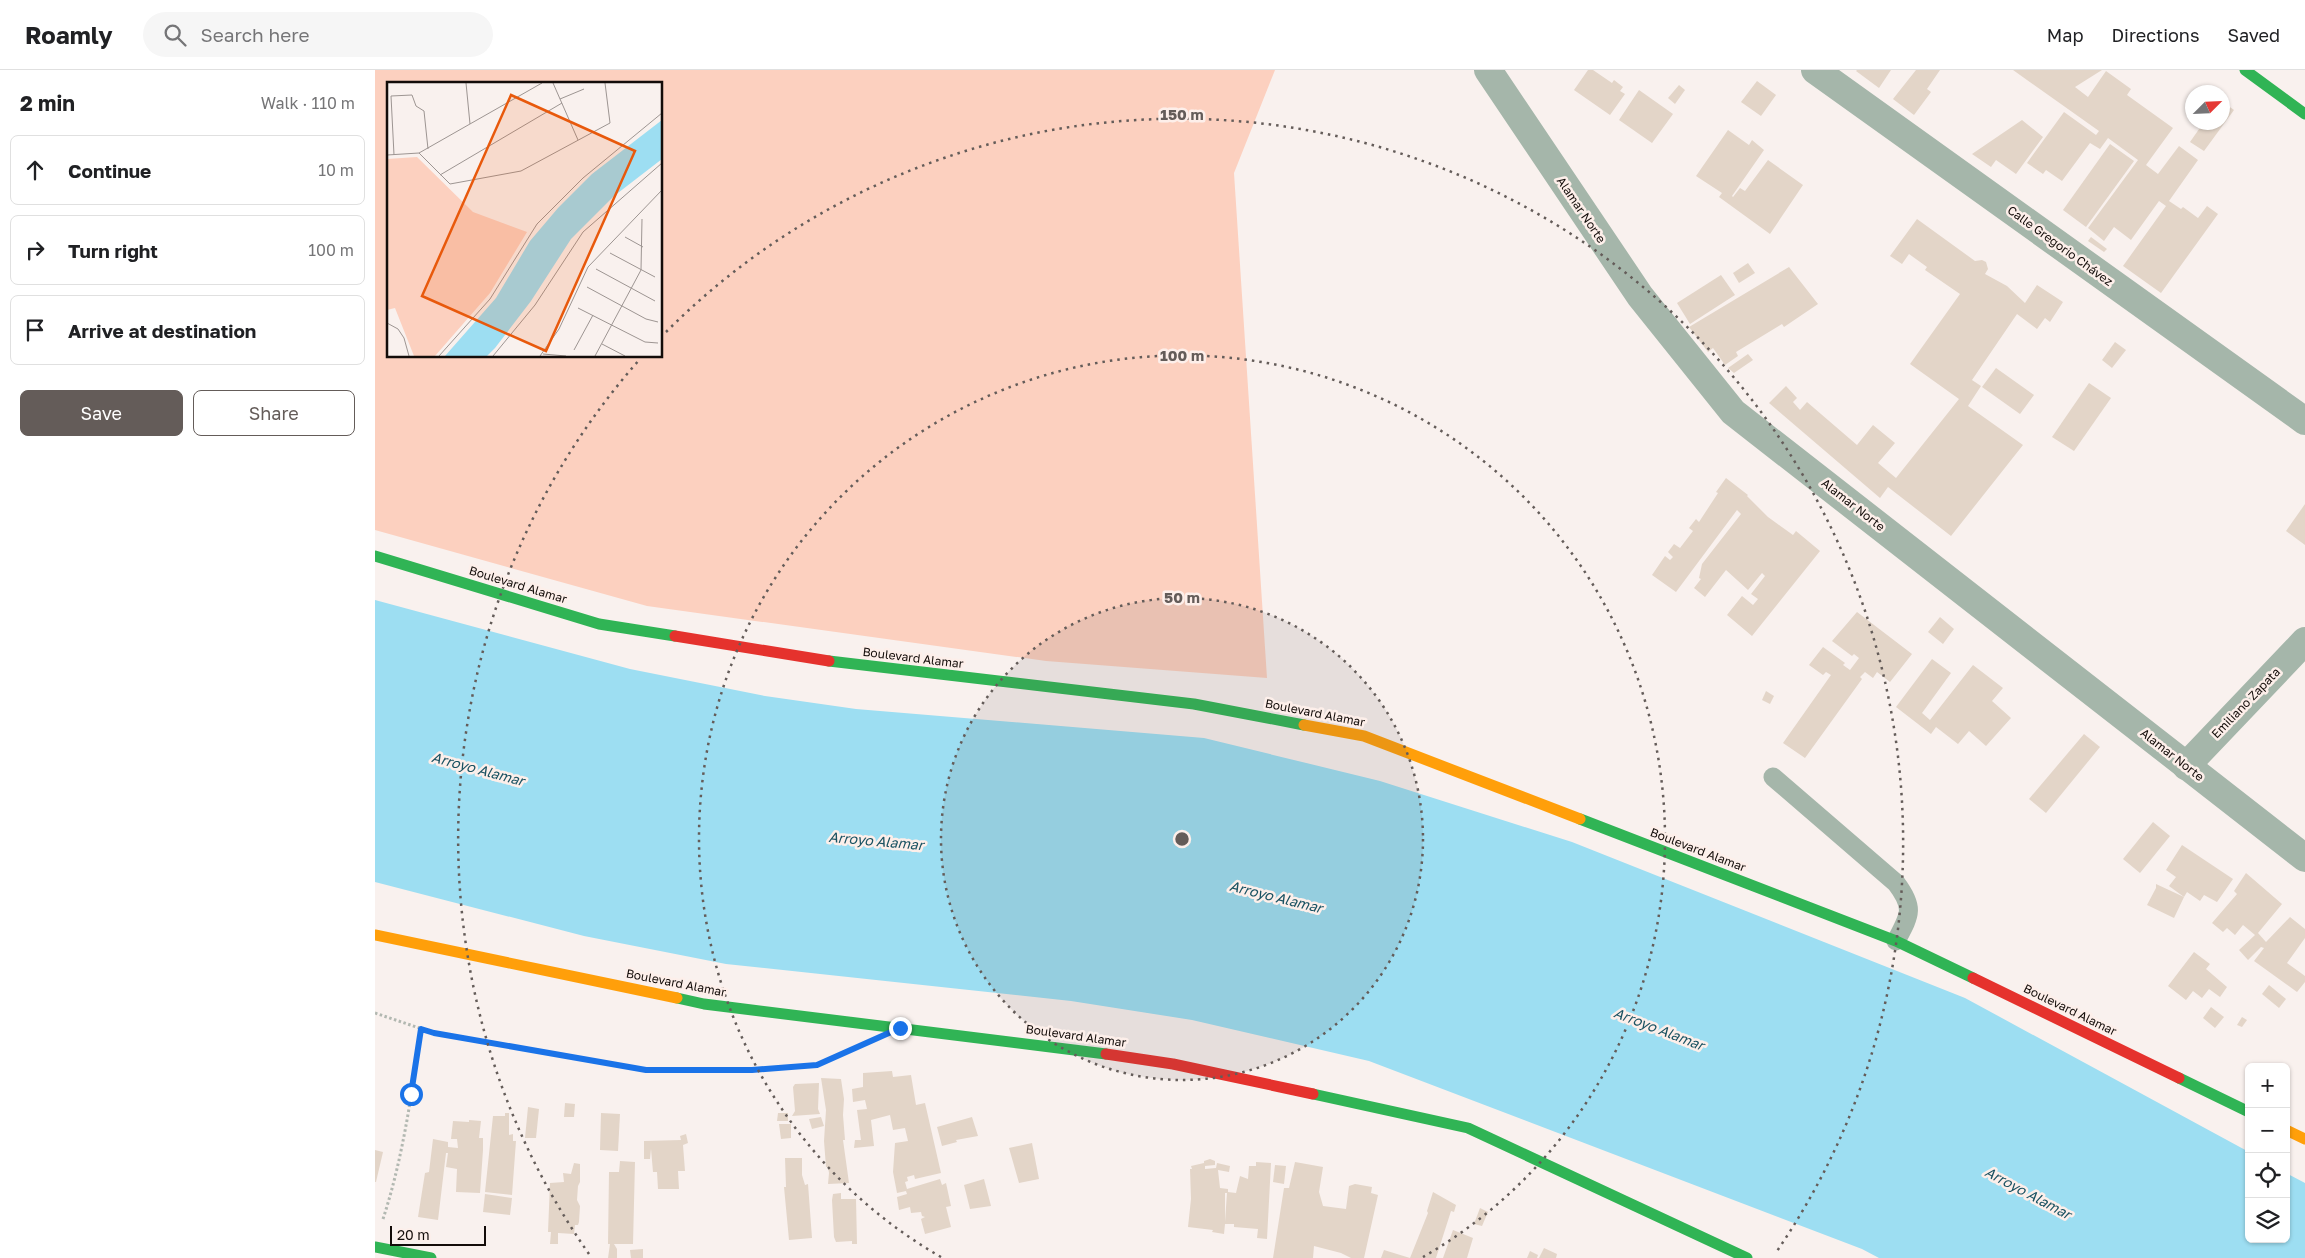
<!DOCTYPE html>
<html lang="en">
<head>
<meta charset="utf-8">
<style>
  body { margin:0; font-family:"Golos Text",sans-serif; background:#f6f6f6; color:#202124 }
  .controls { position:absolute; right:15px; bottom:15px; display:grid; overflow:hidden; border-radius:8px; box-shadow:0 1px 4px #0004 }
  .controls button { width:45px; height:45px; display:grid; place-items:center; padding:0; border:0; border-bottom:1px solid #e0e0e0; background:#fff; color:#202124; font:25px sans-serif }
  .compass { position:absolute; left:1810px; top:15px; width:45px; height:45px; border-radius:50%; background:#fff; box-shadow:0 1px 4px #0004; rotate:66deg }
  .scale { position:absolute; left:15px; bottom:12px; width:96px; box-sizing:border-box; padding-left:5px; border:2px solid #130c09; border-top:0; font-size:14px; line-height:18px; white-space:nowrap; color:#130c09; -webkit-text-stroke:4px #fdefea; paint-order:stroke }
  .stop { position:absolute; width:15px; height:15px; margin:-11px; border:4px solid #1a73e8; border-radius:50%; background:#fff }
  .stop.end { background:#1a73e8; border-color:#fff; box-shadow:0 1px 5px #0008 }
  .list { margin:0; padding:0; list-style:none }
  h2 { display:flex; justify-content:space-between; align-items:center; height:65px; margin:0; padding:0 20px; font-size:21px }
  h2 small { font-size:16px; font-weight:400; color:#757577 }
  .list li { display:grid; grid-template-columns:32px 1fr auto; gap:15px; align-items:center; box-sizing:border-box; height:70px; margin:0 10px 10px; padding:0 10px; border:1px solid #e0e0e0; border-radius:8px }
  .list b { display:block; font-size:19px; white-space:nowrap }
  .list em { font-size:16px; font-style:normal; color:#757577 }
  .actions { display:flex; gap:10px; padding:15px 20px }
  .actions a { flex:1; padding:11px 0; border:1px solid #645c59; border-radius:8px; text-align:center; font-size:18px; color:#645c59 }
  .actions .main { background:#645c59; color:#fff }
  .icon { flex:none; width:28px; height:28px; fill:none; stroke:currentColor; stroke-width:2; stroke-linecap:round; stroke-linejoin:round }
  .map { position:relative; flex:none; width:1930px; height:1188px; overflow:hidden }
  header { display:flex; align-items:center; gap:30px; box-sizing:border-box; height:70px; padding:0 25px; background:#fff; border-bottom:1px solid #e0e0e0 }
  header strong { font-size:24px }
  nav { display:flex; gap:28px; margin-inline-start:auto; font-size:18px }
  .search { width:350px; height:45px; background:#f6f6f6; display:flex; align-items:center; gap:12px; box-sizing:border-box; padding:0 18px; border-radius:28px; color:#757577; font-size:19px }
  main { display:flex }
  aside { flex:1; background:#fff }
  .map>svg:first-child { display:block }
  .green { fill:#fcd0bf; fill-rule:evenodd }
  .water { fill:#9ddef2 }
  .building { fill:#e3d5c8; fill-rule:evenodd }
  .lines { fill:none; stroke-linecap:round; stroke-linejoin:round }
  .path { stroke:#b2b8b1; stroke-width:3; stroke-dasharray:2.5 2.5; stroke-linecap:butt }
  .lane { stroke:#a5b6aa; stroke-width:19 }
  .street { stroke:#a5b6aa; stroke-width:28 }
  .fast { stroke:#30b455; stroke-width:11 }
  .slow { stroke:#ff9f0a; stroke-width:11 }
  .jam { stroke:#e5322d; stroke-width:11 }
  .route { stroke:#1a73e8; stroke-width:6 }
  .ring { fill:none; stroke:#645c59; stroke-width:2.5; stroke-dasharray:2.5 5 }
  .labels { text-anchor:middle; stroke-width:5; stroke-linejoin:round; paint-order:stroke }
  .street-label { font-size:12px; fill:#130c09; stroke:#fdefea }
  .water-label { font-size:14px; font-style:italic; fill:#1a5262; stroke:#fdefea }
  .inset-road { fill:none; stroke:#9d9592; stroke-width:1 }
  .view { fill:#e8590c; fill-opacity:0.15; stroke:#e8590c; stroke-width:2.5 }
  .inset-edge { fill:none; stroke:#130c09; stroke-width:2.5 }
  .centre { fill:#645c59; stroke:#fdefea; stroke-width:2.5 }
  .ring-label { font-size:15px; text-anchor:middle; font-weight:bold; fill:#645c59; stroke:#fdefea; stroke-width:5; stroke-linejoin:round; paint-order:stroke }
</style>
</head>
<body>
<header>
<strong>Roamly</strong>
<div class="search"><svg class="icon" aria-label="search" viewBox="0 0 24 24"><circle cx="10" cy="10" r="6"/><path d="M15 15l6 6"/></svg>Search here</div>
<nav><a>Map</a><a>Directions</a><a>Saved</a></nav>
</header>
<main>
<aside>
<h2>2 min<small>Walk · 110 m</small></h2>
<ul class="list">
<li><svg class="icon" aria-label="ahead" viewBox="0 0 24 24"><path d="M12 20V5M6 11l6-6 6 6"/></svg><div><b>Continue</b></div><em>10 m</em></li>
<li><svg class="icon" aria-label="right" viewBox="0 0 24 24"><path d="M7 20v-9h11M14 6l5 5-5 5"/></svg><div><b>Turn right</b></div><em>100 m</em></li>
<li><svg class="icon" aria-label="arrive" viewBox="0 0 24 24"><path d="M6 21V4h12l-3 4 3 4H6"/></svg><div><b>Arrive at destination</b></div></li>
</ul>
<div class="actions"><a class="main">Save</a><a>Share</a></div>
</aside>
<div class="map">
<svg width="1930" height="1188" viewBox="0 0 1930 1188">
  <rect width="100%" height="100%" fill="#f9f1ee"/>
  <path class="green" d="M 0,0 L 900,0 L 859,103 L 892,608 L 671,591 L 272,536 L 0,460 ZM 14,14 L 286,14 L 286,286 L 14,286 Z"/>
  <path class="water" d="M 0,530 L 255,599 L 390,626 L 481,639 L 829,668 L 1005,711 L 1197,772 L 1590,928 L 1874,1082 L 1874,1169 L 1911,1169 L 1911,1103 L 1930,1113 L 1930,1188 L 1504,1188 L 1487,1179 L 994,991 L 817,950 L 696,931 L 351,894 L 209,866 L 0,812 Z"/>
  <g class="building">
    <path d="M 1213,0 L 1218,0 L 1237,13 L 1239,10 L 1248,17 L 1245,21 L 1250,24 L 1235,45 L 1199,20 Z"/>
    <path d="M 1482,0 L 1516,0 L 1504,18 L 1481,1 Z"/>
    <path d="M 1541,0 L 1565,0 L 1552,19 L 1556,22 L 1539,45 L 1518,29 Z"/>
    <path d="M 1638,0 L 1727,0 L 1700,17 L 1713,27 L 1731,1 L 1756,19 L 1752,25 L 1798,58 L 1771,95 L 1783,104 L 1804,76 L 1823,90 L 1794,131 L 1806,139 L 1808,137 L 1823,148 L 1832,136 L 1843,144 L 1786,223 L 1748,196 L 1791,136 L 1784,131 L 1756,170 L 1739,157 L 1729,171 L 1713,158 L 1763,90 L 1733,68 L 1725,79 L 1715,73 L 1687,111 L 1671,100 L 1668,104 L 1652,93 L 1689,42 L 1721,65 L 1724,61 Z"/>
    <path d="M 1382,11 L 1401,25 L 1386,46 L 1366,32 Z"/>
    <path d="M 1304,15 L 1310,20 L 1300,34 L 1293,28 Z"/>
    <path d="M 1264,20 L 1298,44 L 1277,73 L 1244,50 Z"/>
    <path d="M 1848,32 L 1859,40 L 1829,81 L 1815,72 L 1829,52 L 1848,52 Z"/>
    <path d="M 1647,50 L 1668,67 L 1641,104 L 1621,90 L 1616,97 L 1597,84 Z"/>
    <path d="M 1353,60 L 1374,75 L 1377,70 L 1389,80 L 1357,126 L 1358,127 L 1365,118 L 1370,121 L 1393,90 L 1428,115 L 1395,164 L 1344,127 L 1347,123 L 1321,106 Z"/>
    <path d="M 1735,74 L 1759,91 L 1711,157 L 1688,140 Z"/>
    <path d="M 1542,149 L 1600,191 L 1607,190 L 1611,192 L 1613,199 L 1610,204 L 1632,216 L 1650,233 L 1662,215 L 1688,232 L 1675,252 L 1670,248 L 1662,259 L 1642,244 L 1597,310 L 1606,316 L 1593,336 L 1648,375 L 1576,466 L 1513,417 L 1505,428 L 1394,333 L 1411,316 L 1422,328 L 1418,332 L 1425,340 L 1432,332 L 1482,375 L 1498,355 L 1520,373 L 1503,393 L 1521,408 L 1584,329 L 1535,294 L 1585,224 L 1550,200 L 1552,197 L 1534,184 L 1527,194 L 1515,186 Z"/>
    <path d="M 1716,167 L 1732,179 L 1729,182 L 1713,171 Z"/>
    <path d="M 1373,193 L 1380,203 L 1364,213 L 1358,203 Z"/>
    <path d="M 1414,197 L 1443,234 L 1409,257 L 1407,254 L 1361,282 L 1363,286 L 1350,295 L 1338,278 L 1333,282 L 1314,257 Z"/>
    <path d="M 1346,205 L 1360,225 L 1315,254 L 1302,233 Z"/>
    <path d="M 1740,272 L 1751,280 L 1737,298 L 1727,290 Z"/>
    <path d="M 1373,284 L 1378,290 L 1359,303 L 1353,298 Z"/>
    <path d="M 1621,298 L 1659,325 L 1645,344 L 1607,317 Z"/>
    <path d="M 1714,313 L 1736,328 L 1699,381 L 1677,367 Z"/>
    <path d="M 1351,408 L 1373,425 L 1372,426 L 1393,447 L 1418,465 L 1421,461 L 1445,481 L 1377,566 L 1352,545 L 1367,526 L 1378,535 L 1383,529 L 1376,524 L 1390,506 L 1387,503 L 1373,520 L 1351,500 L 1330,527 L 1319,518 L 1326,509 L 1324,508 L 1327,494 L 1366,444 L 1362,440 L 1301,522 L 1277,505 L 1290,486 L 1295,490 L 1298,487 L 1293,482 L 1299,474 L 1305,478 L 1318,461 L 1314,458 L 1321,449 L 1324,452 L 1343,423 L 1341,422 Z"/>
    <path d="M 1930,434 L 1930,475 L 1911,461 Z"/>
    <path d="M 1482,542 L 1537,584 L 1515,612 L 1502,602 L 1498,608 L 1490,602 L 1485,607 L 1487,609 L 1430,688 L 1408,673 L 1456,605 L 1451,602 L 1448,605 L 1434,595 L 1448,577 L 1470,593 L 1468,595 L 1475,600 L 1484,588 L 1479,584 L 1477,586 L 1457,571 Z"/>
    <path d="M 1565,547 L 1579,559 L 1568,574 L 1553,562 Z"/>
    <path d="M 1557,589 L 1576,603 L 1547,643 L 1555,650 L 1598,595 L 1628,618 L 1617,631 L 1636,648 L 1611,676 L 1594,661 L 1583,674 L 1561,657 L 1556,664 L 1521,637 Z"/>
    <path d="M 1391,621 L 1399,626 L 1395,634 L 1387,630 Z"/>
    <path d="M 1709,664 L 1725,677 L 1671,743 L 1654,729 Z"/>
    <path d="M 1778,752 L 1795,766 L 1765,803 L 1748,789 Z"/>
    <path d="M 1807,775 L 1858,809 L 1842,832 L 1829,825 L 1825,831 L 1812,822 L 1809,827 L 1794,816 L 1801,807 L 1791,800 Z"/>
    <path d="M 1871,803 L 1907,834 L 1883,863 L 1891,872 L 1915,847 L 1930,859 L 1930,868 L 1912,893 L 1930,906 L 1930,912 L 1922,922 L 1879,891 L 1889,878 L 1886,877 L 1873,890 L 1864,880 L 1880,865 L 1868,855 L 1860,865 L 1852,858 L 1848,862 L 1837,853 L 1862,824 L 1859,821 Z"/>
    <path d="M 1781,814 L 1809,827 L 1799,848 L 1772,835 L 1781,818 Z"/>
    <path d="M 1819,882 L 1835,894 L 1831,899 L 1852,917 L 1845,927 L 1834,919 L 1827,928 L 1818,921 L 1811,930 L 1793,916 Z"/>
    <path d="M 1894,915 L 1911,929 L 1904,938 L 1887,924 Z"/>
    <path d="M 1836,937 L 1849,947 L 1840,958 L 1828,948 Z"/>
    <path d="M 1867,947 L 1872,950 L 1867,957 L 1862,955 Z"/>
    <path d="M 517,1001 L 518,1007 L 536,1005 L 541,1035 L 550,1033 L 566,1103 L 540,1109 L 539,1105 L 532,1107 L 533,1111 L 530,1112 L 532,1119 L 565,1109 L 567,1115 L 571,1113 L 576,1136 L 571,1137 L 576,1157 L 550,1164 L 546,1149 L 550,1147 L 547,1146 L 546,1142 L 536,1143 L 535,1137 L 524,1140 L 522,1127 L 532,1124 L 531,1121 L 522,1123 L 518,1102 L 520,1073 L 533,1071 L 530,1058 L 518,1060 L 515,1045 L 496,1050 L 499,1076 L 479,1078 L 480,1070 L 486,1070 L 482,1040 L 492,1039 L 490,1030 L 478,1032 L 477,1019 L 488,1017 L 488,1003 Z"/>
    <path d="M 446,1008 L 466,1009 L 469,1029 L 468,1045 L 470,1070 L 468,1070 L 474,1113 L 453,1114 L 454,1103 L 453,1097 L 451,1097 L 449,1071 L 451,1040 Z"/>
    <path d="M 444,1013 L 443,1039 L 445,1044 L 417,1046 L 420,1041 L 418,1017 L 420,1014 Z"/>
    <path d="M 190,1033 L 200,1034 L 199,1047 L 189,1047 Z"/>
    <path d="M 153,1037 L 164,1039 L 161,1068 L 150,1068 Z"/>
    <path d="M 130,1043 L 134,1043 L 134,1065 L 138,1064 L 138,1071 L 141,1071 L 137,1125 L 110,1122 L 118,1046 L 130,1046 Z"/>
    <path d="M 226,1043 L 245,1044 L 243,1081 L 225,1080 Z"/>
    <path d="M 403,1043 L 413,1043 L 413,1051 L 402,1051 Z"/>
    <path d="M 446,1047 L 449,1056 L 437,1059 L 434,1049 Z"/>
    <path d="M 597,1047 L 603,1066 L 581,1070 L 582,1072 L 567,1076 L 562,1057 Z"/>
    <path d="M 94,1050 L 106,1051 L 104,1068 L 108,1068 L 108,1080 L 105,1123 L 81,1122 L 82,1099 L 71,1097 L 73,1083 L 71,1083 L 63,1150 L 43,1147 L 50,1103 L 54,1102 L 58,1069 L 73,1072 L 73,1077 L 83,1078 L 82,1069 L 76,1069 L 78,1051 L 94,1052 Z"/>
    <path d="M 404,1054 L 416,1054 L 416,1068 L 406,1069 Z"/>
    <path d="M 311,1064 L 313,1073 L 308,1075 L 310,1101 L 303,1101 L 304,1119 L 283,1119 L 282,1102 L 278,1102 L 276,1079 L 275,1089 L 269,1089 L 269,1071 L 306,1070 L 305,1066 Z"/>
    <path d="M 657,1073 L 664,1109 L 644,1113 L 634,1078 Z"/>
    <path d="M 0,1080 L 8,1082 L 1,1112 L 0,1112 Z"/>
    <path d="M 410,1088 L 427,1088 L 427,1105 L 430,1115 L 433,1114 L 437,1168 L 414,1170 L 409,1117 L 411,1117 Z"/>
    <path d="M 835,1089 L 840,1091 L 840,1095 L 830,1096 L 830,1099 L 841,1098 L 842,1093 L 855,1096 L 854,1102 L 843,1100 L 845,1118 L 853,1119 L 853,1122 L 861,1123 L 865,1106 L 873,1109 L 874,1096 L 881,1096 L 881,1092 L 896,1093 L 892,1169 L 882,1168 L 883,1159 L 859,1157 L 859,1154 L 850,1154 L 849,1164 L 837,1162 L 838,1160 L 813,1157 L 816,1129 L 815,1099 L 817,1099 L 816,1096 L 829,1093 L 829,1091 ZM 850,1123 L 852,1123 L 850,1152 Z"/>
    <path d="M 245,1091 L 260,1092 L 258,1174 L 239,1174 L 242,1179 L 242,1188 L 233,1188 L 235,1174 L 233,1174 L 234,1102 L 244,1102 Z"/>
    <path d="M 920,1092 L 948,1097 L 944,1122 L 948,1136 L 971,1139 L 974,1116 L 980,1114 L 997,1117 L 996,1123 L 1003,1125 L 989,1188 L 976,1188 L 966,1183 L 939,1176 L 938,1188 L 898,1188 L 909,1118 L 914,1118 Z"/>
    <path d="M 199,1093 L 205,1094 L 205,1112 L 203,1116 L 202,1130 L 205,1136 L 204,1152 L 203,1155 L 200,1155 L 199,1164 L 183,1163 L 183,1174 L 175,1174 L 176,1162 L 173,1162 L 175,1113 L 189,1112 L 188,1103 L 196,1104 Z"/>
    <path d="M 900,1095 L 911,1096 L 909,1114 L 898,1112 Z"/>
    <path d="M 609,1109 L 616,1136 L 595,1139 L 589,1115 Z"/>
    <path d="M 1058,1122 L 1081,1135 L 1079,1142 L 1076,1141 L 1061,1188 L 1035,1188 L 1053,1143 L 1052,1141 Z"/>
    <path d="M 466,1123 L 466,1129 L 481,1129 L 482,1174 L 477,1174 L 477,1171 L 461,1172 L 459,1167 L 457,1130 L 458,1124 Z"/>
    <path d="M 110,1124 L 137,1128 L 135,1145 L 108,1142 Z"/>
    <path d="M 1105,1138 L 1113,1142 L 1107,1156 L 1099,1154 Z"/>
    <path d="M 1078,1160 L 1098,1168 L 1092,1188 L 1068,1188 Z"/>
    <path d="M 1169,1178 L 1182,1184 L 1181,1188 L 1164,1188 Z"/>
    <path d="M 268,1179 L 268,1188 L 256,1188 L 255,1180 Z"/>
    <path d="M 1009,1180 L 1035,1188 L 1006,1188 Z"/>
    <path d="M 1155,1181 L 1163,1185 L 1162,1188 L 1152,1188 Z"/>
  </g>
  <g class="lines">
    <g class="path">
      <path d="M 0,943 L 59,963 L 271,1000 L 377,1000 L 441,995 L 470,982"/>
      <path d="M 8,1149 C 28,1088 37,1022 46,959"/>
    </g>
    <path class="lane" d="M 1398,707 L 1521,813 C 1540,838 1535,845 1521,871"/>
    <g class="street">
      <path d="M 1113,0 L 1265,226 L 1358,342 L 1930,788"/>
      <path d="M 1440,0 L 1930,351"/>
      <path d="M 1811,696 L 1930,571"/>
    </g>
    <g class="fast">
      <path d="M 1870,0 L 1930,44"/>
      <path d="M 0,486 L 224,554 L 300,566"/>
      <path d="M 454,591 L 819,634 L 929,655"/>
      <path d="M 1205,749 L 1521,871 L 1598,908"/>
      <path d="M 302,928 L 329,934 L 731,984"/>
      <path d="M 1804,1008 L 1874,1042"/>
      <path d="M 938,1024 L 1093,1058 L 1372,1188"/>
      <path d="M 0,1177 L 56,1188"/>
    </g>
    <g class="slow">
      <path d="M 929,655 L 989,666 L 1205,749"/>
      <path d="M 0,865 L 302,928"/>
      <path d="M 1911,1060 L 1930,1069"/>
    </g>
    <g class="jam">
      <path d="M 300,566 L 454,591"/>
      <path d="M 1598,908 L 1804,1008"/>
      <path d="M 731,984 L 798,994 L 938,1024"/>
    </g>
  </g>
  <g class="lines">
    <path class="route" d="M 36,1024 L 46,959 L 59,963 L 271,1000 L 377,1000 L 442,995 L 525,958"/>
  </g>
  <circle cx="807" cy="769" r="241" fill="#645c59" fill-opacity=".12"/>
  <g class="ring">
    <circle cx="807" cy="769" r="241"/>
    <path d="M566 1187A483 483 0 1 1 1048 1187"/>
    <path d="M214 1184A724 724 0 0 1 265 289M291 262A724 724 0 0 1 1400 1184"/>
  </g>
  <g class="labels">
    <g class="street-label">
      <text transform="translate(1206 140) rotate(56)" y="4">Alamar Norte</text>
      <text transform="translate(1685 176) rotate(36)" y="4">Calle Gregorio Chávez</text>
      <text transform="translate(1478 435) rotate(38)" y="4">Alamar Norte</text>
      <text transform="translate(143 515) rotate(17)" y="4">Boulevard Alamar</text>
      <text transform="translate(538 588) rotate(7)" y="4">Boulevard Alamar</text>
      <text transform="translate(1871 633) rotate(-46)" y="4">Emiliano Zapata</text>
      <text transform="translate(940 643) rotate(11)" y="4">Boulevard Alamar</text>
      <text transform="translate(1797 685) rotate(38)" y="4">Alamar Norte</text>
      <text transform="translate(1323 780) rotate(21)" y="4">Boulevard Alamar</text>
      <text transform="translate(301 913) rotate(11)" y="4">Boulevard Alamar</text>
      <text transform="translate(1695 940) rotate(26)" y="4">Boulevard Alamar</text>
      <text transform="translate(701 966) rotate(8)" y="4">Boulevard Alamar</text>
    </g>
    <g class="water-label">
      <text transform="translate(103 699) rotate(15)" y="5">Arroyo Alamar</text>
      <text transform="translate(501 771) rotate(5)" y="5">Arroyo Alamar</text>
      <text transform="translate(901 827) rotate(14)" y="5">Arroyo Alamar</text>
      <text transform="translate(1284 959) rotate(21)" y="5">Arroyo Alamar</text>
      <text transform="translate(1653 1123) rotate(28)" y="5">Arroyo Alamar</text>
    </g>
  </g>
  <g transform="translate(12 12)">
    <rect width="275" height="275" fill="#f9f1ee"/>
    <path d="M 30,75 L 86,130 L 140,150 L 103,211 L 48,274 L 27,274 L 8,226 L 0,228 L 0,77 Z" fill="#fcd0bf"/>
    <path d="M 275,38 L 275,77 L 227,114 L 184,157 L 144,219 L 108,266 L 100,274 L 58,274 L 109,216 L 143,159 L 171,126 L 205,92 Z" fill="#9ddef2"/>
    <path class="inset-road" d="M 79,1 L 83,42M 166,1 L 191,58M 173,17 L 197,7M 32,71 L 63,102 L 134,89 L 223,41 L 218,1M 0,73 L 32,71 L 155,1M 7,73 L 4,14 L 25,13 L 29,24 L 37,29 L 41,67M 53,93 L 175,21M 238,155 L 256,165M 223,171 L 268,195M 209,187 L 268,219M 200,205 L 259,237 L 271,240M 191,226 L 258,260 L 271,261M 0,241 L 11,247 L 17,256 L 22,274M 215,262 L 238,274M 187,268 L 206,233M 156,272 L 179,274M 52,274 L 103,217 L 150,142 L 196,96 L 275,31M 106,274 L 148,223 L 196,150 L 275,81M 153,274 L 172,247 L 201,185 L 275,108M 208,274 L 254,188 L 255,137"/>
    <path class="view" d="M 124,13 L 248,69 L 159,269 L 35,214 Z"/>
    <rect width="275" height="275" class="inset-edge"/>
  </g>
  <circle cx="807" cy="769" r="8" class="centre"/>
  <g class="ring-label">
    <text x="807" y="50">150 m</text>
    <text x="807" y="291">100 m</text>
    <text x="807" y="533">50 m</text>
  </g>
</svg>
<div class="controls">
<button>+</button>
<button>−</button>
<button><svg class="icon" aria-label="locate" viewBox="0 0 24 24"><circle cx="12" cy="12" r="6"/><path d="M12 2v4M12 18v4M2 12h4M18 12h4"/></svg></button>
<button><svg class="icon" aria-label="layers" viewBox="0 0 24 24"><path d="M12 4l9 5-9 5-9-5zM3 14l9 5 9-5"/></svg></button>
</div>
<svg class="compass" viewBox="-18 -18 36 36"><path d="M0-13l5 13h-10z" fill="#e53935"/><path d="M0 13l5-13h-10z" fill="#757577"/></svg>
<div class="scale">20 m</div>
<div class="stop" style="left:36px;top:1024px"></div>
<div class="stop end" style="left:525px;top:958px"></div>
</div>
</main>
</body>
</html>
